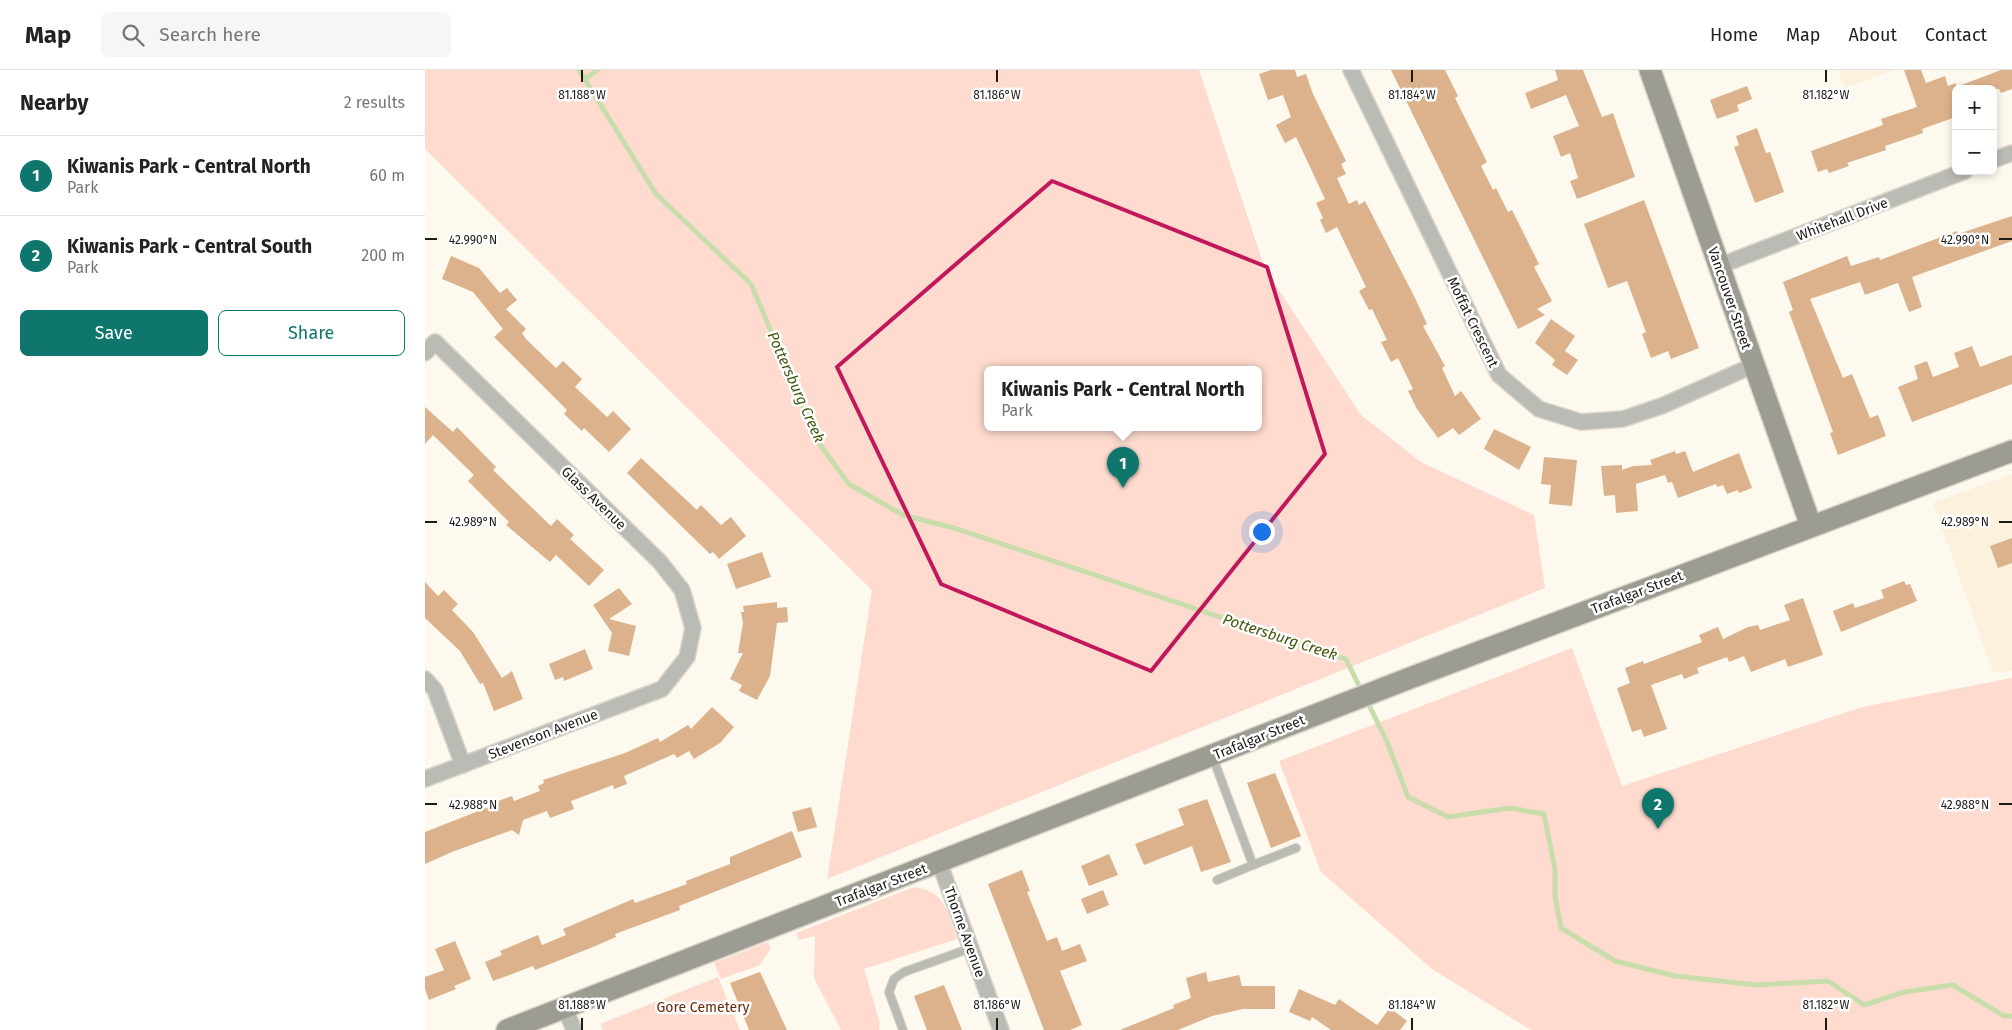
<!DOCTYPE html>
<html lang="en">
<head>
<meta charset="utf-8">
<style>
  body { margin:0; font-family:"Fira Sans",sans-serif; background:#f6f6f6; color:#222 }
  .controls { position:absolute; right:15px; top:15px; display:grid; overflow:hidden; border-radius:8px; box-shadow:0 2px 8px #0003 }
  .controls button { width:45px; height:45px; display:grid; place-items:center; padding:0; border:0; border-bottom:1px solid #e0e0e0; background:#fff; color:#222; font:25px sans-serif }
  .you { position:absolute; left:836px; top:461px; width:18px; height:18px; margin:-12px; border:4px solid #fff; border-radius:50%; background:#1a73e8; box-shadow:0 0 0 8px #1a73e833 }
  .badge { display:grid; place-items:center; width:32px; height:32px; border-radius:50%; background:#0f766e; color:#fff; font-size:16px; font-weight:700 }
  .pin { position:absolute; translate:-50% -41px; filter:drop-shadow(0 1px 2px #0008) }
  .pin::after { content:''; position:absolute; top:26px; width:18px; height:15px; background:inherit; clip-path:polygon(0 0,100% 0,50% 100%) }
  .popup { position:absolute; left:559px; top:296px; width:278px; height:65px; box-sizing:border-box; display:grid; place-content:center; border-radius:8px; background:#fff; filter:drop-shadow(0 1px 4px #0005); font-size:16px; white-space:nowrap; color:#767676 }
  .popup b { font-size:19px; color:#222 }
  .popup::after { content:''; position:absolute; left:50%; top:100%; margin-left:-10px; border:10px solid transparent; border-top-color:#fff }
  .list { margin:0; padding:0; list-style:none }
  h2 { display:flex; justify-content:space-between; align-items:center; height:65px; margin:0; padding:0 20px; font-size:21px }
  h2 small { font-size:16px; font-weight:400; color:#767676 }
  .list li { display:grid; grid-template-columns:32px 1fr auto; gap:15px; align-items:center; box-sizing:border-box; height:80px; padding:0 20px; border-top:1px solid #e0e0e0 }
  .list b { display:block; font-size:19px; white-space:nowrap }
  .list p { margin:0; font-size:16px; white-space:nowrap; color:#767676 }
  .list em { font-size:16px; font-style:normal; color:#767676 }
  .actions { display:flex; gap:10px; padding:15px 20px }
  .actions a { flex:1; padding:11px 0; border:1px solid #0f766e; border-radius:8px; text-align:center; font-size:18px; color:#0f766e }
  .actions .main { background:#0f766e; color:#fff }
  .icon { flex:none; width:28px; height:28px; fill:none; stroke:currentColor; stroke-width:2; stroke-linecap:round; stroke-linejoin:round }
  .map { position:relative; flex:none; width:1587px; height:960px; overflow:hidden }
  header { display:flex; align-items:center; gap:30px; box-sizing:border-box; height:70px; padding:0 25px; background:#fff; border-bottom:1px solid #e0e0e0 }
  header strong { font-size:24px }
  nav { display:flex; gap:28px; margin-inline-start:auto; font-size:18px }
  .search { width:350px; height:45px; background:#f6f6f6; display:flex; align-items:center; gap:12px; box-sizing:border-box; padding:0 18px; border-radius:8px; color:#767676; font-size:19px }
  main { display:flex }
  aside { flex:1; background:#fff }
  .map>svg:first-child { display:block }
  .built { fill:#fbf1dd }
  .green { fill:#fedbce; fill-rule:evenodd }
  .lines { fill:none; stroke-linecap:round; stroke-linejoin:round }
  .stream { stroke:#c8ddab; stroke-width:5 }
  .building { fill:#dcb28c }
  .lane-casing { stroke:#dad5cb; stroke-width:10 }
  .street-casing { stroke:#dad5cb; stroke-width:18 }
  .secondary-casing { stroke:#dad5cb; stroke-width:24 }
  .lane { stroke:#bbbbb5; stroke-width:8 }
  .street { stroke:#bbbbb5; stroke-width:15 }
  .secondary { stroke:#9c9c93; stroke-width:21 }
  .marked { fill:none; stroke:#c2185b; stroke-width:4; stroke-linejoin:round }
  .ticks { fill:none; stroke:#1d1b16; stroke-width:2 }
  .labels { text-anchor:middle; stroke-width:5; stroke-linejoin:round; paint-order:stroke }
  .street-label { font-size:14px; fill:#1d1b16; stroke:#fff }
  .park-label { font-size:14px; fill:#6a290b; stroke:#fff }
  .water-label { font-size:15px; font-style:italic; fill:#42590f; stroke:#fff }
  .ticks-label { font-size:12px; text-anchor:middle; fill:#1d1b16; stroke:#fff; stroke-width:5; stroke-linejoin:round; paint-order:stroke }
</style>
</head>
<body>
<header>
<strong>Map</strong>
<div class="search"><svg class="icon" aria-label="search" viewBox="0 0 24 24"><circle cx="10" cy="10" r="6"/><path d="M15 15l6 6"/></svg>Search here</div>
<nav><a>Home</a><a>Map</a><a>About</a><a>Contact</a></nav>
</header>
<main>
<aside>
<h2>Nearby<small>2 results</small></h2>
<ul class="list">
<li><span class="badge">1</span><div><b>Kiwanis Park - Central North</b><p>Park</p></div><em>60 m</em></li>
<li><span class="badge">2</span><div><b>Kiwanis Park - Central South</b><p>Park</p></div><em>200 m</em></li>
</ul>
<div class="actions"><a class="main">Save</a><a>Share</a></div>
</aside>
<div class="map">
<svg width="1587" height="960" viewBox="0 0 1587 960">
  <rect width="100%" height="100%" fill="#fef9ee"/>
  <g class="built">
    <path d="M 1413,0 L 1469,0 L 1420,18 Z"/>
    <path d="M 1587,404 L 1587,601 L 1568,602 L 1508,433 Z"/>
  </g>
  <g class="green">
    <path d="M 0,0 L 774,0 L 840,199 L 936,345 L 996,392 L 1109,445 L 1120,518 L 402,809 L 447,520 L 0,79 ZM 833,299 L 833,357 L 563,357 L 563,299 Z"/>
    <path d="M 1147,578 L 1197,716 L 1437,637 L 1587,608 L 1587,960 L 1106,960 L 1007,899 L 896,802 L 854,691 Z"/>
    <path d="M 489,817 C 521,821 522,842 532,869 L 439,899 L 455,953 L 454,960 L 416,960 L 389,908 L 390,866 L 374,870 L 371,863 Z"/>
    <path d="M 343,872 L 346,878 L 335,895 L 296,909 L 289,893 Z"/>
    <path d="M 293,907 L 315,960 L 178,960 L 175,954 Z"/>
  </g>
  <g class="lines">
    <g class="stream">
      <path d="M 154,0 L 231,124 L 326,214 L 393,372 L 424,414 L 478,445 L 529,458 L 921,589 L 937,622"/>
      <path d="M 160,9 L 172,0"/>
      <path d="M 941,629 L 963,674 L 983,727 L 1023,747 L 1085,738 L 1119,744 L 1130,800 L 1130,826 L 1136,858 L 1190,891 L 1250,906 L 1332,915 L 1403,911 L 1439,935 L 1479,922 L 1528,915 L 1579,946 L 1587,946"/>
    </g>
  </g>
  <g class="building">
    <path d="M 846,0 L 870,0 L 872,7 L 881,4 L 888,24 L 921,91 L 916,94 L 921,104 L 912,108 L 924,134 L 932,130 L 934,135 L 940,131 L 990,228 L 1002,254 L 998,256 L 1020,296 L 1017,298 L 1030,326 L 1036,321 L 1056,349 L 1034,365 L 1028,358 L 1013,368 L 992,339 L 983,321 L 988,319 L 973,288 L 966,292 L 956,272 L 962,270 L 947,239 L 944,240 L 934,221 L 941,217 L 912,157 L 901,163 L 895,150 L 898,148 L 891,133 L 900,129 L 871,67 L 860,73 L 851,55 L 866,47 L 858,25 L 843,30 L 834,4 Z"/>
    <path d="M 966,0 L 1020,0 L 1033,26 L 1030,28 L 1062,92 L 1056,96 L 1068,120 L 1071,118 L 1083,142 L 1087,140 L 1114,194 L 1109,197 L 1127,231 L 1112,239 L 1120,245 L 1093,259 Z"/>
    <path d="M 1130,0 L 1158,0 L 1177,47 L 1188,43 L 1210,107 L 1152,129 L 1145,111 L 1153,108 L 1145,83 L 1136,87 L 1128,66 L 1154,56 L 1141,25 L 1106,39 L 1100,23 L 1133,10 Z"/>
    <path d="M 1479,0 L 1496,0 L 1501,13 L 1520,6 L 1523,16 L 1531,13 L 1531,17 L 1576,0 L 1587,0 L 1587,19 L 1576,23 L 1574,19 L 1531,19 L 1531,47 L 1497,59 L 1498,63 L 1460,76 L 1461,80 L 1422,93 L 1424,96 L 1404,103 L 1402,99 L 1393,102 L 1386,81 L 1458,55 L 1456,49 L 1492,37 Z"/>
    <path d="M 1322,16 L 1327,29 L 1312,35 L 1314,41 L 1292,49 L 1285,30 Z"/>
    <path d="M 1332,58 L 1341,83 L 1345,82 L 1359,122 L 1330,133 L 1309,77 L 1314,75 L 1311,66 Z"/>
    <path d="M 1219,130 L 1274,278 L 1246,289 L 1243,281 L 1226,288 L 1217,264 L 1221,262 L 1202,211 L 1183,218 L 1159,154 Z"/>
    <path d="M 1587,146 L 1587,171 L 1487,207 L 1497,237 L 1484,242 L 1473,213 L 1440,225 L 1435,212 L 1385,229 L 1418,308 L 1427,304 L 1445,348 L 1453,345 L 1461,366 L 1413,385 L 1405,363 L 1408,362 L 1364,242 L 1368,240 L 1358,212 L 1422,186 L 1426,196 L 1454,187 L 1455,190 L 1532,161 L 1533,164 Z"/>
    <path d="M 26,186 L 54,198 L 75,223 L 82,218 L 92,230 L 81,239 L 101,259 L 97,263 L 101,269 L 131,298 L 138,291 L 157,309 L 150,317 L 182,347 L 188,341 L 206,359 L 184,382 L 159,358 L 157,361 L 139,344 L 142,340 L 69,267 L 78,259 L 48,222 L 17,209 Z"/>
    <path d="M 1126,249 L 1150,266 L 1140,281 L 1153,290 L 1142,305 L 1127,295 L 1130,290 L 1110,273 Z"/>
    <path d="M 1547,276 L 1555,297 L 1587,285 L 1587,314 L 1487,352 L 1473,317 L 1493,309 L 1489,296 L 1502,291 L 1508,307 L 1534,297 L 1529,283 Z"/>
    <path d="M 0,337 L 28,362 L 32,357 L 71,397 L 68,400 L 126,456 L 132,449 L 149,465 L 145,469 L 179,500 L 164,516 L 131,485 L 125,492 L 81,455 L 84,452 L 43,411 L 49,405 L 8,365 L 0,374 Z"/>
    <path d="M 1069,359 L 1106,377 L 1094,400 L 1059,379 Z"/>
    <path d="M 1250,381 L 1251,384 L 1260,381 L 1268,402 L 1314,383 L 1327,418 L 1314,423 L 1313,420 L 1302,424 L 1298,415 L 1292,417 L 1291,414 L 1253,428 L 1247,412 L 1243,413 L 1240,405 L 1211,414 L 1213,441 L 1191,443 L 1190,425 L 1179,426 L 1176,396 L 1197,395 L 1197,400 L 1208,396 L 1227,395 L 1225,390 Z"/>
    <path d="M 1119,387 L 1152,390 L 1147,436 L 1124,434 L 1126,415 L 1116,414 Z"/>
    <path d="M 216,388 L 272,440 L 276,435 L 296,455 L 306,447 L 321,466 L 294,489 L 288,482 L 285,484 L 202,403 Z"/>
    <path d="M 1587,468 L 1587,493 L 1573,498 L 1565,476 Z"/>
    <path d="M 337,482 L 346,507 L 311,519 L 302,494 Z"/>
    <path d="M 1479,511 L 1481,515 L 1485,514 L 1492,531 L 1416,562 L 1408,541 L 1428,533 L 1430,538 L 1459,528 L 1456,520 Z"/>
    <path d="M 0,512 L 13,526 L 19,520 L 33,534 L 27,540 L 48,562 L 77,608 L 87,601 L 98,629 L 69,641 L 58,613 L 55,614 L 35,581 L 0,548 Z"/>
    <path d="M 194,518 L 207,534 L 184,549 L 211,556 L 204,586 L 183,581 L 187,563 L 168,535 Z"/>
    <path d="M 1378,528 L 1398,585 L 1363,597 L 1360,589 L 1326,602 L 1319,586 L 1304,592 L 1302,587 L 1272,598 L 1274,603 L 1259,609 L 1257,604 L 1226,615 L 1242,659 L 1219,667 L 1216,659 L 1207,662 L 1192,618 L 1205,613 L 1200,598 L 1218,591 L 1219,594 L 1277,572 L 1274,565 L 1293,557 L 1298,569 L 1323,557 L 1333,555 L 1335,560 L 1365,550 L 1359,535 Z"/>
    <path d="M 352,532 L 352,538 L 362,537 L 363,552 L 352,553 L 345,606 L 332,630 L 314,621 L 317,615 L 305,609 L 318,583 L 313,583 L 318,553 L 316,542 L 319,542 L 318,536 Z"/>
    <path d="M 160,579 L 168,599 L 139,611 L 138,607 L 130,610 L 124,594 Z"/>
    <path d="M 287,637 L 309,657 L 295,673 L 269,689 L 264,681 L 252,688 L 249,684 L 199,706 L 202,714 L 189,719 L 188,715 L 146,731 L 149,739 L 125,748 L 122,741 L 98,750 L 94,765 L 87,760 L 27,782 L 0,794 L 0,762 L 74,733 L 73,731 L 87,726 L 89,731 L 115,721 L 113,716 L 119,713 L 118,710 L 200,683 L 233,668 L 235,672 L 263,655 L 266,659 Z"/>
    <path d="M 850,703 L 876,766 L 846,778 L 822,713 Z"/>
    <path d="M 782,729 L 806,792 L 776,802 L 767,776 L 719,795 L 710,774 L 759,755 L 753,739 Z"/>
    <path d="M 386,737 L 392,757 L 373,762 L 367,742 Z"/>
    <path d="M 367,761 L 377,787 L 254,836 L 255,840 L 190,864 L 191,867 L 168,877 L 110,900 L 108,896 L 68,911 L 60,892 L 77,885 L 75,881 L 113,865 L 117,875 L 141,865 L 138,859 L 208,829 L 210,833 L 262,814 L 261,811 L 305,794 L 305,787 Z"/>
    <path d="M 684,784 L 693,805 L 664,816 L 656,796 Z"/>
    <path d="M 597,800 L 605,821 L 602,822 L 622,871 L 632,867 L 637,881 L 655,874 L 662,891 L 635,901 L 657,955 L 645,960 L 619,960 L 563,814 Z"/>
    <path d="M 678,820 L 684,835 L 662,844 L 656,829 Z"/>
    <path d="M 30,871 L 46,909 L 29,916 L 31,919 L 4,930 L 0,919 L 0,907 L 19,900 L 10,879 Z"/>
    <path d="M 335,902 L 362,960 L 324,960 L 305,913 Z"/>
    <path d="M 781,902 L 783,912 L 814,905 L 817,916 L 850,916 L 850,939 L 818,939 L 787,946 L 753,960 L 695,960 L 749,938 L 748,935 L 766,928 L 761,908 Z"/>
    <path d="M 519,915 L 537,960 L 502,960 L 489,926 Z"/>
    <path d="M 874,919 L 910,935 L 914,929 L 952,955 L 965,938 L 982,951 L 975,960 L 906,960 L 887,947 L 885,951 L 864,942 Z"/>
  </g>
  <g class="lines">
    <g class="lane-casing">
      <g id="lane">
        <path d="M 788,688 L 828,795 L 871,778"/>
        <path d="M 792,810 L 828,795"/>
        <path d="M 478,960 L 464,922 L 469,909 L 479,902 L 546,878"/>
      </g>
    </g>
    <g class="street-casing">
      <g id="street">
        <path d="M 926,0 L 1074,305 L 1114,339 L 1156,352 L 1198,349 L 1239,335 L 1329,295"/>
        <path d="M 1568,90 L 1587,83"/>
        <path d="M 1294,196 L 1540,101"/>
        <path d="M 0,283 L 10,272 L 235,492 L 257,520 L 268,558 L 262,587 L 237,619 L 0,709"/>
        <path d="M 0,609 L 10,620 L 38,695"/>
        <path d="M 514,792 L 576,960"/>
        <path d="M 140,938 L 149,960"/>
      </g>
    </g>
    <g class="secondary-casing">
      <g id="secondary">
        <path d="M 1225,0 L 1386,456"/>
        <path d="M 82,960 L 985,608 L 1587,381"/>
      </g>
    </g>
    <use href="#lane" class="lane"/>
    <use href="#street" class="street"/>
    <use href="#secondary" class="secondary"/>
  </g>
  <path class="marked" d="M 627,111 L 842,197 L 900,384 L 726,601 L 516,514 L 412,297 Z"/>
  <path class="ticks" d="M 157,0 L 157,12M 572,0 L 572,12M 987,0 L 987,12M 1401,0 L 1401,12M 0,169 L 12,169M 1574,169 L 1587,169M 0,452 L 12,452M 1574,452 L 1587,452M 0,734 L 12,734M 1574,734 L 1587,734M 157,948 L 157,960M 572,948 L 572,960M 987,948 L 987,960M 1401,948 L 1401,960"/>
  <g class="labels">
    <g class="street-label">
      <text transform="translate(1417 149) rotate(-21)" y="5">Whitehall Drive</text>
      <text transform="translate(1305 228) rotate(71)" y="5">Vancouver Street</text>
      <text transform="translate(1048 252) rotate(64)" y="5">Moffat Crescent</text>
      <text transform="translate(169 428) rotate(44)" y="5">Glass Avenue</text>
      <text transform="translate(1212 522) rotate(-21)" y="5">Trafalgar Street</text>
      <text transform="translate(118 664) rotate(-21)" y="5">Stevenson Avenue</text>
      <text transform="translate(834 667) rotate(-22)" y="5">Trafalgar Street</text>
      <text transform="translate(456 815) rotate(-21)" y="5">Trafalgar Street</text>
      <text transform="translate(540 862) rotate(70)" y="5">Thorne Avenue</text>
    </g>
    <g class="park-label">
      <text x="278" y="942">Gore Cemetery</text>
    </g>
    <g class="water-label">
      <text transform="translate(371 317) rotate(66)" y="5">Pottersburg Creek</text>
      <text transform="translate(855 567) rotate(18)" y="5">Pottersburg Creek</text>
    </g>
  </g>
  <g class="ticks-label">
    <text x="157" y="29">81.188°W</text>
    <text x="572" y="29">81.186°W</text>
    <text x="987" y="29">81.184°W</text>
    <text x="1401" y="29">81.182°W</text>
    <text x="48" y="174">42.990°N</text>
    <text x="1540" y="174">42.990°N</text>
    <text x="48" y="456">42.989°N</text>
    <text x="1540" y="456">42.989°N</text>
    <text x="48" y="739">42.988°N</text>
    <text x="1540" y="739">42.988°N</text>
    <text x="157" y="939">81.188°W</text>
    <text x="572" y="939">81.186°W</text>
    <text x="987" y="939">81.184°W</text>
    <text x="1401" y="939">81.182°W</text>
  </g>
</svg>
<div class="controls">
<button>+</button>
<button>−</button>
</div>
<div class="you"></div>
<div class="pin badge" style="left:698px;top:418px">1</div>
<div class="popup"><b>Kiwanis Park - Central North</b>Park</div>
<div class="pin badge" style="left:1233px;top:759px">2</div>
</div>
</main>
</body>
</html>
